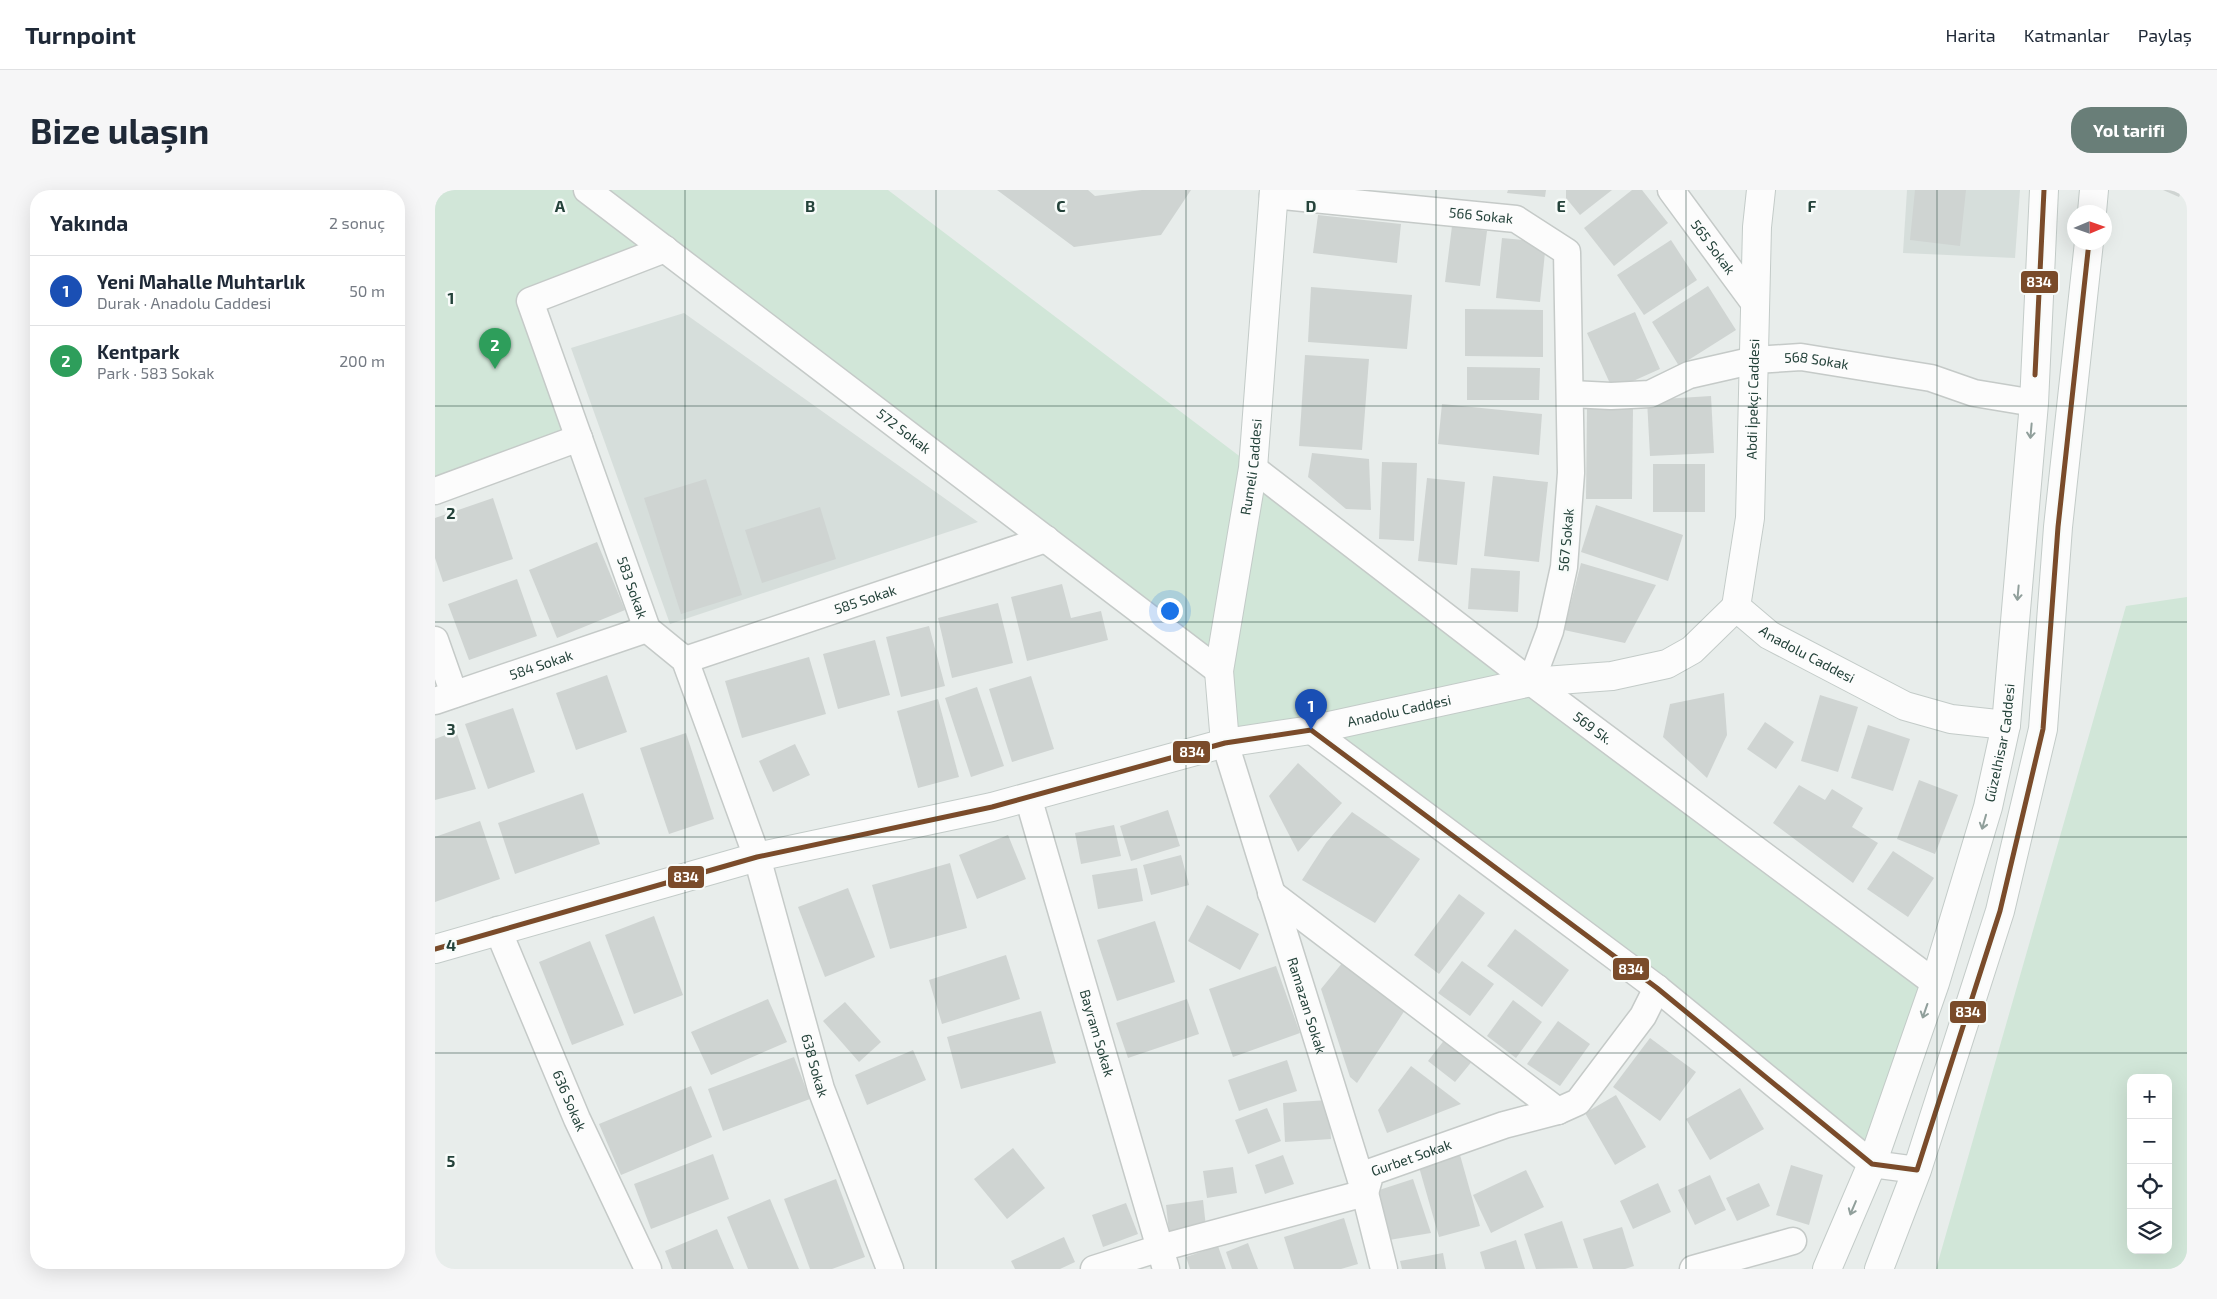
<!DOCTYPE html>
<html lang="tr">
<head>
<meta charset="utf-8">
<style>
  body { margin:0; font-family:"Exo 2",sans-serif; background:#f6f6f7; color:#1f2937 }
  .controls { position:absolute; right:15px; bottom:15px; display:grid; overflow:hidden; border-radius:10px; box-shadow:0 5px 20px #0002 }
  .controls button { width:45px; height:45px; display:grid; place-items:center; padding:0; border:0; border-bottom:1px solid #e0e1e3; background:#fff; color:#1f2937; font:25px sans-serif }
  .compass { position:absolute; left:1632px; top:15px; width:45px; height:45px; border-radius:50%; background:#fff; box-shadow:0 5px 20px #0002; rotate:88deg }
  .you { position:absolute; left:734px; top:420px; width:18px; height:18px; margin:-12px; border:4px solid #fff; border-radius:50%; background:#1a73e8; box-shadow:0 0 0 8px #1a73e833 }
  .badge { display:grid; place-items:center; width:32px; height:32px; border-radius:50%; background:#697e78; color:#fff; font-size:16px; font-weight:700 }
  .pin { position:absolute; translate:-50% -41px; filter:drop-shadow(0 1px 2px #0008) }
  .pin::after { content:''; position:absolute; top:26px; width:18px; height:15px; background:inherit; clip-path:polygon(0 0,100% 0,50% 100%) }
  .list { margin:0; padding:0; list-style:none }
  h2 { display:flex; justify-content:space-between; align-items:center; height:65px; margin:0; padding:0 20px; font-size:21px }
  h2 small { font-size:16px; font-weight:400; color:#747a83 }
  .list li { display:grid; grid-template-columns:32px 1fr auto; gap:15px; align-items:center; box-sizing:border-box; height:70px; padding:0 20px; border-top:1px solid #e0e1e3 }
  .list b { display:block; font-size:19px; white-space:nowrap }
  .list p { margin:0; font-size:16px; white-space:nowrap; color:#747a83 }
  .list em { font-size:16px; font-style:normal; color:#747a83 }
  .icon { flex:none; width:28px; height:28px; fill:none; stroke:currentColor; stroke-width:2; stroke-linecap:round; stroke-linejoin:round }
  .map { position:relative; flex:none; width:1752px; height:1079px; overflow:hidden; border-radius:20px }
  header { display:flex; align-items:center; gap:30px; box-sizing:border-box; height:70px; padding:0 25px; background:#fff; border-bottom:1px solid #e0e1e3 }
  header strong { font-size:24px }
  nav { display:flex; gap:28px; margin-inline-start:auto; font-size:18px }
  .intro { display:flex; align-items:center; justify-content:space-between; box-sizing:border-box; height:120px; padding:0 30px }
  h1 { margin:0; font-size:35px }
  .button { padding:12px 22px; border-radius:20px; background:#697e78; color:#fff; font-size:18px; font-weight:700 }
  main { display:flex; gap:30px; padding:0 30px }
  aside { flex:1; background:#fff; border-radius:20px; box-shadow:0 5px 20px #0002 }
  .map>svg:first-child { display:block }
  .built { fill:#d6dedb }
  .green { fill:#d1e6d8; fill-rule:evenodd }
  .building { fill:#cfd4d2 }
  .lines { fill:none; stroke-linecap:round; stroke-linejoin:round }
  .street-casing { stroke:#c5cac8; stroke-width:29 }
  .secondary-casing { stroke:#c3cbc8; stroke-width:30 }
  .street { stroke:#fcfcfc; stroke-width:26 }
  .secondary { stroke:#fcfcfc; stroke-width:28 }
  .bus-1-casing { stroke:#f7fbf9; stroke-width:9 }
  .bus-1 { stroke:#7a4b2a; stroke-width:5 }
  .oneway { stroke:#909f9b }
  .grid { fill:none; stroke:#24423a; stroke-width:1; stroke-opacity:0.55 }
  .labels { text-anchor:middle; stroke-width:5; stroke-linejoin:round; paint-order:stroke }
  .street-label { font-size:14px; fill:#24423a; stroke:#f7fbf9 }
  .grid-label { font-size:16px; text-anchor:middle; font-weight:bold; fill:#24423a; stroke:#f7fbf9; stroke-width:5; stroke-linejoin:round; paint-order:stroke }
  .line-badge { stroke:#f7fbf9; stroke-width:2 }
  .badge-label { font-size:14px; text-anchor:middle; font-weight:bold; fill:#fff }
</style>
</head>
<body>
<header>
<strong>Turnpoint</strong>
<nav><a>Harita</a><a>Katmanlar</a><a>Paylaş</a></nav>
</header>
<div class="intro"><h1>Bize ulaşın</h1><a class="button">Yol tarifi</a></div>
<main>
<aside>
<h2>Yakında<small>2 sonuç</small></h2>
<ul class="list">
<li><span class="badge" style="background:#1a4fb4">1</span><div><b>Yeni Mahalle Muhtarlık</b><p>Durak · Anadolu Caddesi</p></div><em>50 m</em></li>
<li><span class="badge" style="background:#2e9e5b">2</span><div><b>Kentpark</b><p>Park · 583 Sokak</p></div><em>200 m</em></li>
</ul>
</aside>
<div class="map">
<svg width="1752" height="1079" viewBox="0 0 1752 1079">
  <rect width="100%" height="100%" fill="#e8edeb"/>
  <g class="built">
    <path d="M 1472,0 L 1585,0 L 1580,68 L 1468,63 Z"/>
    <path d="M 249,123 L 543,332 L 235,434 L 136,158 Z"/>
  </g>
  <g class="green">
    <path d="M 0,0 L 453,0 L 1500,793 L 1437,974 L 876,540 L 790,553 L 784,481 L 230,59 L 95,111 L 144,248 L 0,301 Z"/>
    <path d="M 1752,407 L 1752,1079 L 1501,1079 L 1691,416 ZM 1696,888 L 1733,888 L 1733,1060 L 1696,1060 Z"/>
  </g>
  <g class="building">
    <path d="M 562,0 L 653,0 L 660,6 L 707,0 L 756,0 L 726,45 L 639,57 Z"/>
    <path d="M 1073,0 L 1111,0 L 1110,7 L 1072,3 Z"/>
    <path d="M 1131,0 L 1177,0 L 1145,25 L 1131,8 Z"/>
    <path d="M 1197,0 L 1207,0 L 1233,33 L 1179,76 L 1149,38 Z"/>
    <path d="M 1480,0 L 1531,0 L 1525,56 L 1475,50 Z"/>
    <path d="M 1728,0 L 1747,0 L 1744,7 Z"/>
    <path d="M 883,25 L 966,34 L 962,73 L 878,63 Z"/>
    <path d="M 1017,36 L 1052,41 L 1045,96 L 1010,92 Z"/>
    <path d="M 1067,48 L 1111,52 L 1105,112 L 1061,108 Z"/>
    <path d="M 1236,50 L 1262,90 L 1209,125 L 1182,85 Z"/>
    <path d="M 1273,96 L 1301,140 L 1244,176 L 1217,132 Z"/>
    <path d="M 876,97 L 977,105 L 972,159 L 873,152 Z"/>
    <path d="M 1030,119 L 1108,120 L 1108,167 L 1030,166 Z"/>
    <path d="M 1200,122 L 1225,179 L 1178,200 L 1152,143 Z"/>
    <path d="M 870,165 L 934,169 L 927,260 L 864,256 Z"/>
    <path d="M 1032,177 L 1105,178 L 1104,210 L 1032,210 Z"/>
    <path d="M 1276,206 L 1279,263 L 1215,266 L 1212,210 Z"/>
    <path d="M 1007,214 L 1107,224 L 1104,265 L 1003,254 Z"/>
    <path d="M 1152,218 L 1198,218 L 1197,309 L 1151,309 Z"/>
    <path d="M 877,263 L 934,269 L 936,320 L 911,319 L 873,287 Z"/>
    <path d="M 947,272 L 982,273 L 979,351 L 944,349 Z"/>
    <rect x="1218" y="274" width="52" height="48"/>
    <path d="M 1058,286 L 1113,292 L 1104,372 L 1049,366 Z"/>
    <path d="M 992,288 L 1030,292 L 1022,375 L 983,371 Z"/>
    <path d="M 271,289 L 307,405 L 246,424 L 209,308 Z"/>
    <path d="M 58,308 L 78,369 L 8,392 L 0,368 L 0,328 Z"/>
    <path d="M 1161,315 L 1248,345 L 1233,391 L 1146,362 Z"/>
    <path d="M 385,317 L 401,369 L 327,393 L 310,340 Z"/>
    <path d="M 162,352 L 190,420 L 122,448 L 94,380 Z"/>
    <path d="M 1146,373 L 1221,395 L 1190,453 L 1129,440 Z"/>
    <path d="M 1036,378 L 1085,381 L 1083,422 L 1033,419 Z"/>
    <path d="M 82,389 L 102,446 L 34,470 L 13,414 Z"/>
    <path d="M 627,394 L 636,428 L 666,421 L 673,450 L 592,471 L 576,407 Z"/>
    <path d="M 563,413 L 578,473 L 517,488 L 503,428 Z"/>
    <path d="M 494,436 L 510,496 L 466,507 L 451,447 Z"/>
    <path d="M 440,450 L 455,505 L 403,519 L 388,464 Z"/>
    <path d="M 374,467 L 391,524 L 307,548 L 290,491 Z"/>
    <path d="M 172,485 L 192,542 L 141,560 L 121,503 Z"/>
    <path d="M 596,486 L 619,559 L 577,572 L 554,499 Z"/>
    <path d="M 542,497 L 569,576 L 536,587 L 510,508 Z"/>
    <path d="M 1289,503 L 1292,545 L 1272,588 L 1228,547 L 1235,514 Z"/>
    <path d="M 1385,505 L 1423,517 L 1403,582 L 1366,571 Z"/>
    <path d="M 503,509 L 524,587 L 483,598 L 462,521 Z"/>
    <path d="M 78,518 L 100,582 L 53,599 L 30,534 Z"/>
    <path d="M 1330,532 L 1359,552 L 1341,579 L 1312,559 Z"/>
    <path d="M 1433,535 L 1475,549 L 1458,601 L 1416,588 Z"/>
    <path d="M 21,541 L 41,599 L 0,610 L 0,549 Z"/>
    <path d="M 251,543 L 279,629 L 234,644 L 205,558 Z"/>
    <path d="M 360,554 L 375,585 L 338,602 L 324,571 Z"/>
    <path d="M 863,573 L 907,613 L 863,662 L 834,606 Z"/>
    <path d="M 1484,590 L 1523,605 L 1500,664 L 1462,649 Z"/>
    <path d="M 1364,595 L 1390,610 L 1397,599 L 1428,618 L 1417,637 L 1443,653 L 1418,693 L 1338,633 Z"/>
    <path d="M 148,603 L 165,654 L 80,684 L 63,633 Z"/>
    <path d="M 733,620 L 745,656 L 696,671 L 685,636 Z"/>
    <path d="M 917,622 L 985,669 L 940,733 L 867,690 L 891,653 Z"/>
    <path d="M 45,631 L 65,689 L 0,712 L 0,647 Z"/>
    <path d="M 679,635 L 686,666 L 646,674 L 640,643 Z"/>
    <path d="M 573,645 L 591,689 L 542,709 L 524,665 Z"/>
    <path d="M 1458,661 L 1499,688 L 1473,727 L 1432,699 Z"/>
    <path d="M 746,665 L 754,695 L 716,705 L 708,675 Z"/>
    <path d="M 515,673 L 532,738 L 455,759 L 437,695 Z"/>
    <path d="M 702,678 L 708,711 L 663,719 L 657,685 Z"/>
    <path d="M 413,698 L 440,767 L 390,787 L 363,717 Z"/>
    <path d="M 1024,704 L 1050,723 L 1004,784 L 979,765 Z"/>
    <path d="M 772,715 L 824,744 L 805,780 L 753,751 Z"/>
    <path d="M 219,726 L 248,805 L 199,824 L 170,745 Z"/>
    <path d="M 720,731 L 740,792 L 682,811 L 662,750 Z"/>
    <path d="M 1080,739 L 1134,780 L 1107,817 L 1052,776 Z"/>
    <path d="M 155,751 L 189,835 L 137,855 L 104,772 Z"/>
    <path d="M 571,765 L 585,809 L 507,834 L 494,790 Z"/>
    <path d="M 1027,771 L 1059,794 L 1035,826 L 1003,803 Z"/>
    <path d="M 908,772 L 970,820 L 922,893 L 915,887 L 886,799 Z"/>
    <path d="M 841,776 L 865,843 L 798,867 L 774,799 Z"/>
    <path d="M 333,809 L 352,852 L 276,885 L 256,842 Z"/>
    <path d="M 752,809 L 764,844 L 693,868 L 681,833 Z"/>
    <path d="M 1078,810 L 1107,832 L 1081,868 L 1052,846 Z"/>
    <path d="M 410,812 L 446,852 L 424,872 L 388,831 Z"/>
    <path d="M 606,821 L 621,873 L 526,899 L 512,847 Z"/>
    <path d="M 1123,831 L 1155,854 L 1125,896 L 1092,874 Z"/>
    <path d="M 1014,844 L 1043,864 L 1020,892 L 993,871 Z"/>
    <path d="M 1215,848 L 1261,882 L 1225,931 L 1178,897 Z"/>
    <path d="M 478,860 L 491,890 L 432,915 L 420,885 Z"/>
    <path d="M 359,867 L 375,909 L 288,941 L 273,899 Z"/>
    <path d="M 852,870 L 862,901 L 804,921 L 793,890 Z"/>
    <path d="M 976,876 L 1026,914 L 952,943 L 943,920 Z"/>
    <path d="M 256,896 L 277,947 L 186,985 L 164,934 Z"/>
    <path d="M 1305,898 L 1329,939 L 1275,970 L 1251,929 Z"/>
    <path d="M 1181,905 L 1211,957 L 1180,975 L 1150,923 Z"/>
    <path d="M 893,910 L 896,949 L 850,952 L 848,913 Z"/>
    <path d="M 832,918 L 846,951 L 813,964 L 800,930 Z"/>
    <path d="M 578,958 L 610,998 L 572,1029 L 539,989 Z"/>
    <path d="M 278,964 L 294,1009 L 216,1039 L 199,994 Z"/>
    <path d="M 848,965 L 859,994 L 830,1004 L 820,975 Z"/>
    <path d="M 1025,965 L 1045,1036 L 1004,1047 L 984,977 Z"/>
    <path d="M 1356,975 L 1388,985 L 1374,1035 L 1341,1025 Z"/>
    <path d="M 798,977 L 802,1003 L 772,1008 L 768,981 Z"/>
    <path d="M 1091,980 L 1109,1017 L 1056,1043 L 1038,1005 Z"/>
    <path d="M 1275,985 L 1291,1020 L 1260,1035 L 1243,1000 Z"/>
    <path d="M 401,989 L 430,1067 L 397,1079 L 375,1079 L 349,1009 Z"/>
    <path d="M 978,989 L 996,1043 L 954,1050 L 938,1002 Z"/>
    <path d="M 1223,993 L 1236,1022 L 1198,1039 L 1185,1011 Z"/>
    <path d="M 1324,993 L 1335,1016 L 1302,1031 L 1291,1008 Z"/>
    <path d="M 335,1009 L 364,1079 L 313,1079 L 292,1027 Z"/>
    <path d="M 768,1010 L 771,1037 L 734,1042 L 731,1015 Z"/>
    <path d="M 691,1013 L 703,1044 L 668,1057 L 657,1025 Z"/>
    <path d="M 909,1028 L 923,1074 L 906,1079 L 859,1079 L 849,1047 Z"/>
    <path d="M 1127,1031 L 1143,1078 L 1101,1079 L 1089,1044 Z"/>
    <path d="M 1187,1037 L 1199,1076 L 1190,1079 L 1158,1079 L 1148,1049 Z"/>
    <path d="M 282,1039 L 299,1079 L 237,1079 L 230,1061 Z"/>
    <path d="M 629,1047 L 640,1072 L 625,1079 L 580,1079 L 576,1071 Z"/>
    <path d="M 1081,1050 L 1090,1079 L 1050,1079 L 1045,1062 Z"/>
    <path d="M 813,1053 L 823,1079 L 797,1079 L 791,1062 Z"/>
    <path d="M 783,1056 L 791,1079 L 755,1079 L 751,1067 Z"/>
    <path d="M 1008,1063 L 1011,1079 L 967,1079 L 965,1071 Z"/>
  </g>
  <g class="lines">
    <g class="street-casing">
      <g id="street">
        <path id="s1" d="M 152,0 L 784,481"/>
        <path id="s2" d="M 1236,0 L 1320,114"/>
        <path id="s3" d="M 838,5 L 1081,29 L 1132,62 L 1136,283 L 1129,377 L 1115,441 L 1096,492"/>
        <path id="s4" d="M 230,59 L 95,111 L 212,439 L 250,470 L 322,667 L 386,899 L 455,1079"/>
        <path id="s5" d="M 1136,204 L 1176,206 L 1215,204 L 1254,185 L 1320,170 L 1366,167 L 1496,188 L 1539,203 L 1599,213"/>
        <path id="s6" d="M 818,278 L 1096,492 L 1500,793"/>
        <path d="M 0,301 L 144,248"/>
        <path d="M 0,450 L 19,504"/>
        <path id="s7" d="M 250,470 L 611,349"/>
        <path id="s8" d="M 0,511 L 212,439"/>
        <path d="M 876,540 L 1222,798 L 1437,974 L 1482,980"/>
        <path id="s9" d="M 790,553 L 930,1003 L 949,1079"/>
        <path id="s10" d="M 593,607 L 731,1079"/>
        <path d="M 836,703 L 1123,921"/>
        <path id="s11" d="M 63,740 L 142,929 L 213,1079"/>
        <path id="s12" d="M 659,1079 L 725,1058 L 930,1003 L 936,982 L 1069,935 L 1123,921 L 1143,912 L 1208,826 L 1222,798"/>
        <path d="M 1258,1079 L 1358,1051"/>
      </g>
    </g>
    <g class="secondary-casing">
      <g id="secondary">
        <path d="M 1657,22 L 1659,0"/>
        <path id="s13" d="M 1301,417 L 1315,328 L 1322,37 L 1326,0"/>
        <path id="s14" d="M 1301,417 L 1334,445 L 1470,516 L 1516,529 L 1571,535"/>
        <path id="s15" d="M 790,553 L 784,481 L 818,278 L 839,0"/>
        <path id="s16" d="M 0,759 L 322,667 L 557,617 L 790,553 L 876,540 L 1096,492 L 1177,486 L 1232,474 L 1257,460 L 1301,417"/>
        <path id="s17" d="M 1392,1079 L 1437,974 L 1500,793 L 1553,617 L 1571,535 L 1599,213 L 1609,0"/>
        <path d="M 1444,1079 L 1482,980 L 1565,721 L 1608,539 L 1623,337 L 1654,52"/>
      </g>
    </g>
    <use href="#street" class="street"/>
    <use href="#secondary" class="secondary"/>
    <g class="bus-1-casing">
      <g id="bus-1">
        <path d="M 1600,185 L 1609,0"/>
        <path d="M 0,759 L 322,667 L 557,617 L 790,553 L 876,540 L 1222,798 L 1437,974 L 1482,980 L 1565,721 L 1608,539 L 1623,337 L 1654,52"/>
      </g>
    </g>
    <use href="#bus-1" class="bus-1"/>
  </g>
  <defs><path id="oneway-shaft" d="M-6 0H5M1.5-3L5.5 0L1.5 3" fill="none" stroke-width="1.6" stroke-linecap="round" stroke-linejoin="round" transform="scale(1.25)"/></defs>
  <g class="oneway">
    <use href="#oneway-shaft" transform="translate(1596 241) rotate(95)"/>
    <use href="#oneway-shaft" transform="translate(1583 403) rotate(95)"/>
    <use href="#oneway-shaft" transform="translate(1549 632) rotate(106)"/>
    <use href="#oneway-shaft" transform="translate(1490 821) rotate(109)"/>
    <use href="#oneway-shaft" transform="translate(1418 1018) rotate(113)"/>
  </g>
  <path class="grid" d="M 250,0 L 250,1079M 501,0 L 501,1079M 751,0 L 751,1079M 1001,0 L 1001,1079M 1251,0 L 1251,1079M 1502,0 L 1502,1079M 0,216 L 1752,216M 0,432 L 1752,432M 0,647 L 1752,647M 0,863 L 1752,863"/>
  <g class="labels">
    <g class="street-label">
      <text dy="5" stroke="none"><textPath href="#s3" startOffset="209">566 Sokak</textPath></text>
      <text dy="5" stroke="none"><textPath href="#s2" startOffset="71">565 Sokak</textPath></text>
      <text dy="5" stroke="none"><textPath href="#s5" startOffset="252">568 Sokak</textPath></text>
      <text dy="5" stroke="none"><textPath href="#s13" startOffset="209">Abdi İpekçi Caddesi</textPath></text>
      <text dy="5" stroke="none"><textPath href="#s1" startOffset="398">572 Sokak</textPath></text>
      <text dy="5" stroke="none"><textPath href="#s15" startOffset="279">Rumeli Caddesi</textPath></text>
      <text transform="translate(1131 350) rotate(-85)" y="5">567 Sokak</text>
      <text dy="5" stroke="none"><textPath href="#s4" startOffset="449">583 Sokak</textPath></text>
      <text dy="5" stroke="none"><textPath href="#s7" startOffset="190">585 Sokak</textPath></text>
      <text dy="5" stroke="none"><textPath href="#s14" startOffset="86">Anadolu Caddesi</textPath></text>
      <text dy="5" stroke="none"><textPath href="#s8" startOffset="112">584 Sokak</textPath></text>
      <text dy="5" stroke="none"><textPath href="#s16" startOffset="994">Anadolu Caddesi</textPath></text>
      <text dy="5" stroke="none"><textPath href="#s6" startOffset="428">569 Sk.</textPath></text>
      <text dy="5" stroke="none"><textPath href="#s17" startOffset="555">Güzelhisar Caddesi</textPath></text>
      <text dy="5" stroke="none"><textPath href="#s9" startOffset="275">Ramazan Sokak</textPath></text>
      <text dy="5" stroke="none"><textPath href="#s10" startOffset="246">Bayram Sokak</textPath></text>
      <text dy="5" stroke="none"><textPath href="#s4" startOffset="968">638 Sokak</textPath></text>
      <text dy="5" stroke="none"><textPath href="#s11" startOffset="185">636 Sokak</textPath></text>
      <text dy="5" stroke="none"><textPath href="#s12" startOffset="346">Gurbet Sokak</textPath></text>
    </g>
  </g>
  <g class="grid-label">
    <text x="125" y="22">A</text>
    <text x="375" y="22">B</text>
    <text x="626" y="22">C</text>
    <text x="876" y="22">D</text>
    <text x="1126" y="22">E</text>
    <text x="1377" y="22">F</text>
    <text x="16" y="114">1</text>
    <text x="16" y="329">2</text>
    <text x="16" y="545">3</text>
    <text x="16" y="761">4</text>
    <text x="16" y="977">5</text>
  </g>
  <g class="line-badge">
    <rect x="1585" y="80" width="39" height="24" rx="5" fill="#7a4b2a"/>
    <rect x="737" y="550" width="39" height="24" rx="5" fill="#7a4b2a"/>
    <rect x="232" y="675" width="38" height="24" rx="5" fill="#7a4b2a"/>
    <rect x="1177" y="767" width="38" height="24" rx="5" fill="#7a4b2a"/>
    <rect x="1514" y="810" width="38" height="24" rx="5" fill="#7a4b2a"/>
  </g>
  <g class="badge-label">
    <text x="1604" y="97">834</text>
    <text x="757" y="567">834</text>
    <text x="251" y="692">834</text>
    <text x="1196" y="784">834</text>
    <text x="1533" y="827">834</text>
  </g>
</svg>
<div class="controls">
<button>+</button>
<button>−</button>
<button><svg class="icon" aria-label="locate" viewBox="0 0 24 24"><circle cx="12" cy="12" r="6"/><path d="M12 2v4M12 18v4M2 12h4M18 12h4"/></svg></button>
<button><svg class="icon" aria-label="layers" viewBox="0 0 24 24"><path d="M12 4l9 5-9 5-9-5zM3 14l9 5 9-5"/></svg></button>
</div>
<svg class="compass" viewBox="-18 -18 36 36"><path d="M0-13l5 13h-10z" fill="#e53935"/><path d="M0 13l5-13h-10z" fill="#747a83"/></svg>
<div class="you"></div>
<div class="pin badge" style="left:876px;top:540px;background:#1a4fb4">1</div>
<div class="pin badge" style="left:60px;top:179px;background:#2e9e5b">2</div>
</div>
</main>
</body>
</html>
